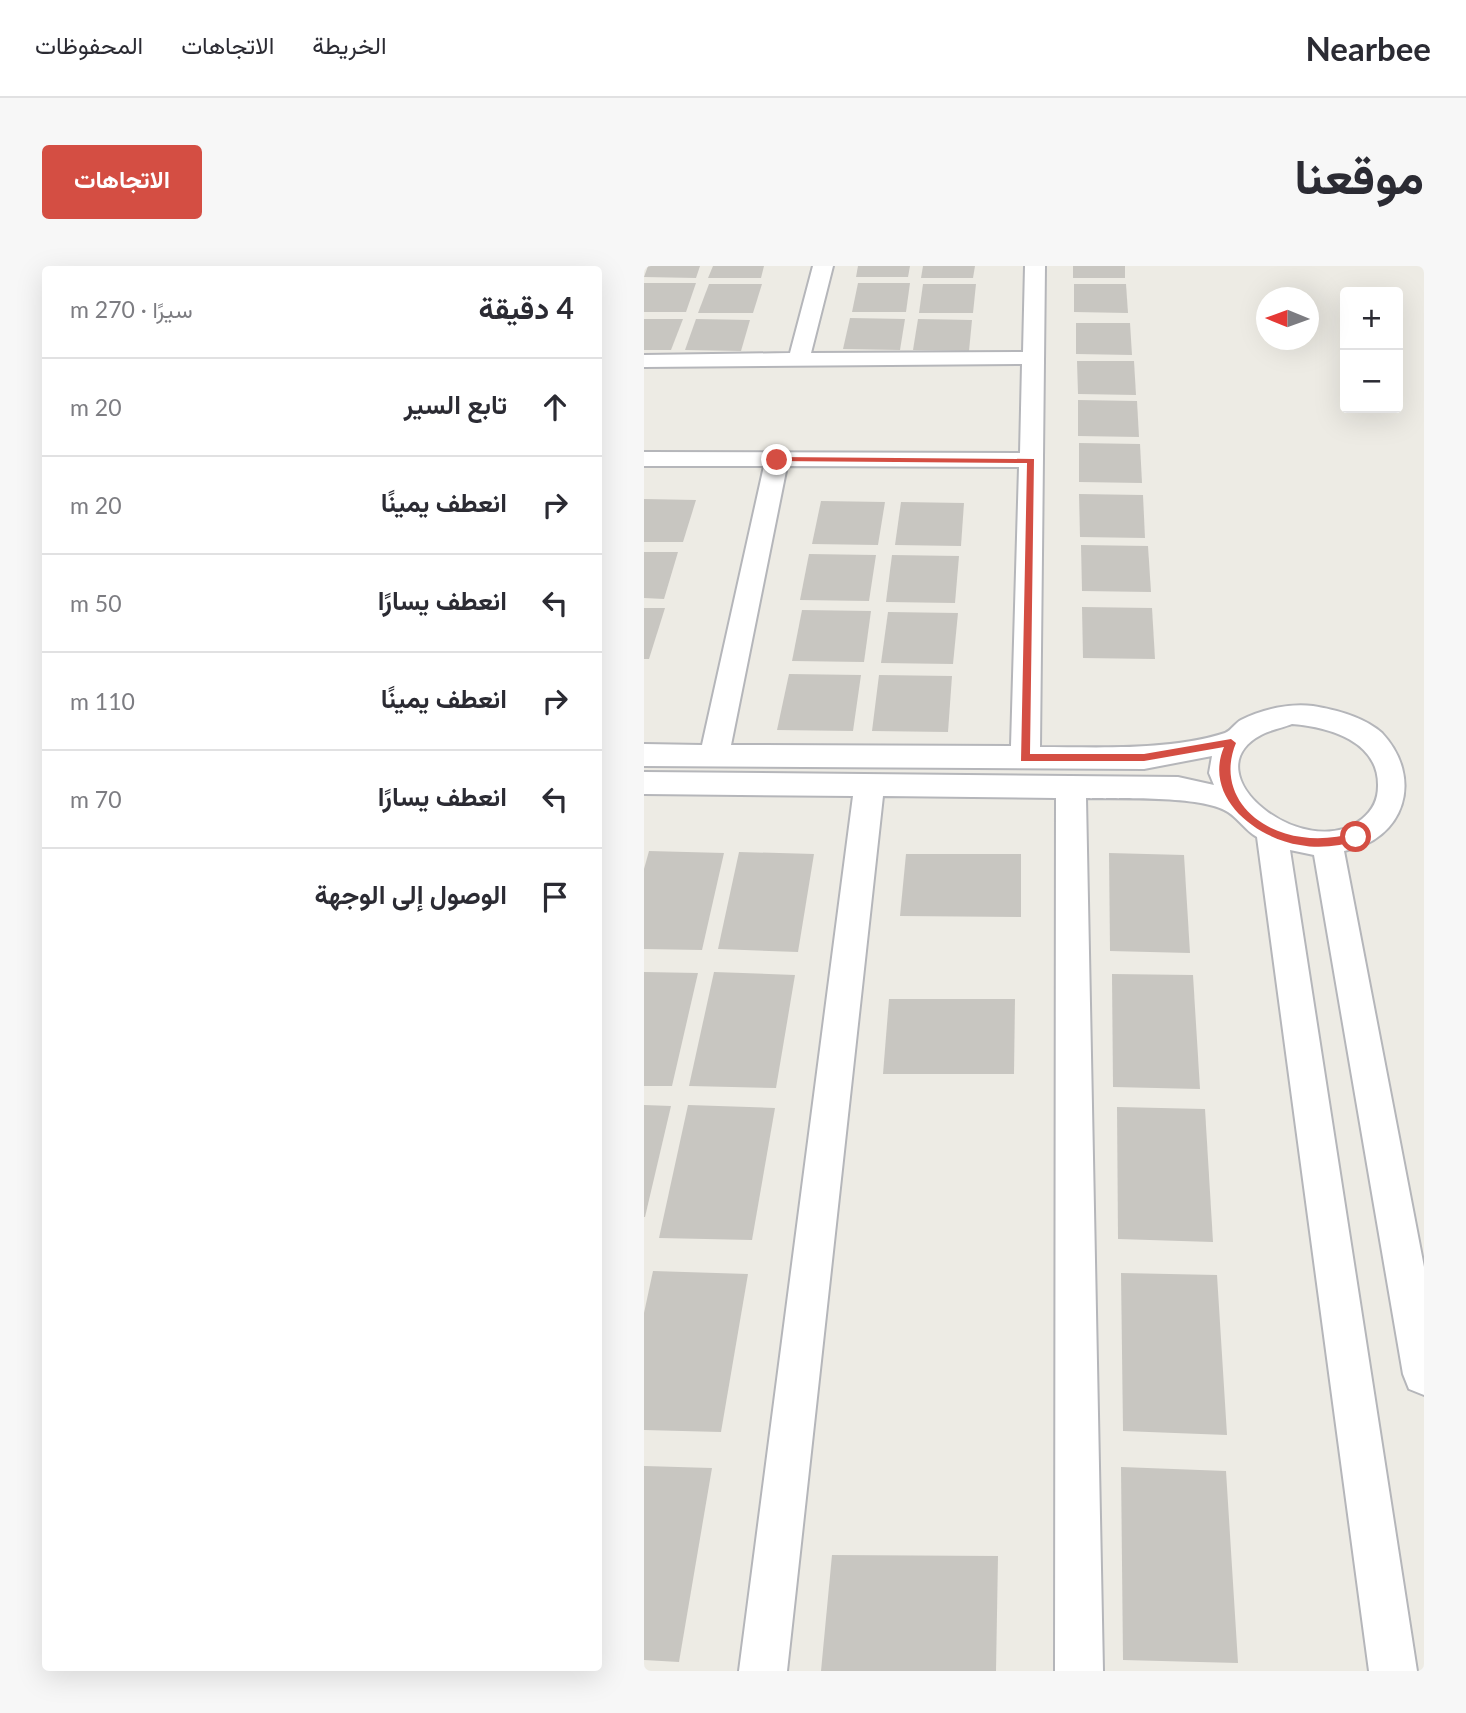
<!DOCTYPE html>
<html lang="ar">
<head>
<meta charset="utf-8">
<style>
  body { margin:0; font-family:Lato,Vazirmatn,sans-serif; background:#f7f7f7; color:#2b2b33; direction:rtl }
  .controls { position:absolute; right:21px; top:21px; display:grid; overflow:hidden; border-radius:7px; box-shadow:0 7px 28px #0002 }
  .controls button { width:63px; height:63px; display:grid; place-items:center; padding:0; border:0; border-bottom:2px solid #e1e1e2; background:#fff; color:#2b2b33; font:35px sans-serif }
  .compass { position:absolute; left:612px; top:21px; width:63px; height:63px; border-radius:50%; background:#fff; box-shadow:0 7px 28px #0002; rotate:271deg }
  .stop { position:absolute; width:21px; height:21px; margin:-16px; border:5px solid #d44e43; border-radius:50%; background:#fff }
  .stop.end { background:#d44e43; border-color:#fff; box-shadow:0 2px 7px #0008 }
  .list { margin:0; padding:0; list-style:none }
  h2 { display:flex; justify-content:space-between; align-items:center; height:91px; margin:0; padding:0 28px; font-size:30px }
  h2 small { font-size:23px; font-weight:400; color:#7c7c81 }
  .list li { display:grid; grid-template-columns:46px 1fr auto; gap:21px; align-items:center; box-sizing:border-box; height:98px; padding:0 28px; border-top:2px solid #e1e1e2 }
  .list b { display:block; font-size:26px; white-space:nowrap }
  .list em { font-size:23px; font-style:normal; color:#7c7c81 }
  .icon { flex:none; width:38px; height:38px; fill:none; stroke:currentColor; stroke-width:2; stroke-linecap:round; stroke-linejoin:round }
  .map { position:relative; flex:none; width:780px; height:1405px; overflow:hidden; direction:ltr; border-radius:7px }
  header { display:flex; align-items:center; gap:42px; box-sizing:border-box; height:98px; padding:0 35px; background:#fff; border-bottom:2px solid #e1e1e2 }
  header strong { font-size:33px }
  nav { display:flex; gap:38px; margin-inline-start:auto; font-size:24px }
  .intro { display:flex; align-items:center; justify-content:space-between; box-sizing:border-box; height:168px; padding:0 42px }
  h1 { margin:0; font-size:49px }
  .button { padding:18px 32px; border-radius:7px; background:#d44e43; color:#fff; font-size:24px; font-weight:700 }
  main { display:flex; gap:42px; padding:0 42px }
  aside { flex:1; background:#fff; border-radius:7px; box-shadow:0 7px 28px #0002 }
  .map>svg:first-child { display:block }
  .building { fill:#c8c6c1 }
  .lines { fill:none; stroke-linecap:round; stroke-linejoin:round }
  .street-casing { stroke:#b5b6ba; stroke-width:4 }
  .street { fill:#fff; fill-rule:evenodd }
  .route { fill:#d44e43 }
</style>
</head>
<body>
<header>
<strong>Nearbee</strong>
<nav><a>الخريطة</a><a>الاتجاهات</a><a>المحفوظات</a></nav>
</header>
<div class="intro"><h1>موقعنا</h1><a class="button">الاتجاهات</a></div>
<main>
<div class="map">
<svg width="780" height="1405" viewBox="0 0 780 1405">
  <rect width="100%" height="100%" fill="#edebe4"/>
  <g class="building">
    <path d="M 4,0 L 56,0 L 52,12 L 0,11 Z"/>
    <path d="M 69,0 L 120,0 L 117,12 L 64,12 Z"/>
    <path d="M 214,0 L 266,0 L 264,11 L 212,11 Z"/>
    <path d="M 279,0 L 331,0 L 329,12 L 277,12 Z"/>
    <rect x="429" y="0" width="52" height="12"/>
    <path d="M 0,17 L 52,17 L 42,46 L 0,46 Z"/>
    <path d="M 214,17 L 266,17 L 262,46 L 208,46 Z"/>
    <path d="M 65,18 L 118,18 L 109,47 L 54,47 Z"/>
    <path d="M 279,18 L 332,18 L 329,47 L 275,47 Z"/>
    <path d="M 430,18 L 482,18 L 484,47 L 430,46 Z"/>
    <path d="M 206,52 L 261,53 L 256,84 L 199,83 Z"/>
    <path d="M 0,53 L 39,53 L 27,84 L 0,84 Z"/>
    <path d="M 52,53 L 106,54 L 97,85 L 41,84 Z"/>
    <path d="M 274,53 L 328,54 L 325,85 L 269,84 Z"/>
    <path d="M 432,57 L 486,57 L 488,89 L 432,88 Z"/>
    <path d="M 433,95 L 490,95 L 492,129 L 434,128 Z"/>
    <path d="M 434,134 L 493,135 L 495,171 L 434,170 Z"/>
    <path d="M 435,177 L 496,178 L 498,217 L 435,216 Z"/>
    <path d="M 435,228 L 499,229 L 501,272 L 436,271 Z"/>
    <path d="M 0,233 L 52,234 L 39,276 L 0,276 Z"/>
    <path d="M 177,235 L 241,236 L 234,279 L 168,278 Z"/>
    <path d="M 257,236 L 320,237 L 317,280 L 251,279 Z"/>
    <path d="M 437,279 L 504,280 L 507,326 L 438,325 Z"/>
    <path d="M 0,286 L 34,286 L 20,333 L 0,332 Z"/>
    <path d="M 165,288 L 232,289 L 225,335 L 156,334 Z"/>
    <path d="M 248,289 L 315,290 L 311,337 L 242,336 Z"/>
    <path d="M 438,341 L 508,342 L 511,393 L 439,392 Z"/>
    <path d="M 0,342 L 21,342 L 5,393 L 0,393 Z"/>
    <path d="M 158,344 L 227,345 L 220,396 L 148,395 Z"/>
    <path d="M 244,346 L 314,347 L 309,398 L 237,397 Z"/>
    <path d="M 145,408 L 217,409 L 209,465 L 133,464 Z"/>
    <path d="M 235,409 L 308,410 L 304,466 L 228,465 Z"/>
    <path d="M 5,585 L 80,587 L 58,684 L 0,683 L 0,603 Z"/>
    <path d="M 95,586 L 170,588 L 154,686 L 74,683 Z"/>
    <path d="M 465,587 L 540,589 L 546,687 L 466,685 Z"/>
    <path d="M 262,588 L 377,588 L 377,651 L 256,650 Z"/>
    <path d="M 0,706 L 54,707 L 28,820 L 0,820 Z"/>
    <path d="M 70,706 L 151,709 L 132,822 L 45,820 Z"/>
    <path d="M 468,708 L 549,709 L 556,823 L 469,821 Z"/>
    <path d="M 245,733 L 371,733 L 370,808 L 239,808 Z"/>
    <path d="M 0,839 L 27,840 L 1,951 L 0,951 Z"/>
    <path d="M 44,839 L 131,842 L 108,974 L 15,972 Z"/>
    <path d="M 473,841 L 561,843 L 569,976 L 474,973 Z"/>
    <path d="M 9,1005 L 104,1008 L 77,1166 L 0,1164 L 0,1047 Z"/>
    <path d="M 477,1007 L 573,1009 L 583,1169 L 479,1165 Z"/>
    <path d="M 0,1200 L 68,1202 L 35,1396 L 0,1394 Z"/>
    <path d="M 477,1201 L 582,1205 L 594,1397 L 479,1394 Z"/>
    <path d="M 188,1289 L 354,1290 L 352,1405 L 177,1405 Z"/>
  </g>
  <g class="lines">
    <g class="street-casing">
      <path id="street" d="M 169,0 L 189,0 L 167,87 L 379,86 L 381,0 L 401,0 L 396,481 C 453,481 526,485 581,467 C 588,464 591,457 597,454 C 619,443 646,437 669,440 C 693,444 720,451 738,467 C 780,512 761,574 700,585 L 780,1001 L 780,1129 L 765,1123 L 759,1108 L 670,589 L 646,584 L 773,1405 L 725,1405 L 613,571 C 601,564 595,553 584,546 C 558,529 474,533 442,532 L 459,1405 L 411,1405 L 412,532 L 239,530 L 143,1405 L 95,1405 L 209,530 L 0,528 L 0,506 L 534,511 L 570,519 L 565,507 L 568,490 L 500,503 L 0,500 L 0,478 L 58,479 L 120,200 L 0,200 L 0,186 L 376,187 L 378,98 L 0,101 L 0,89 L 146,87 ZM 143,200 L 375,201 L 367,480 L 87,479 ZM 648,458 C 685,461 735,475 734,520 C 734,534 729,544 718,553 C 661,599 545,507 617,469 C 626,464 638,462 648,458 Z"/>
    </g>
    <use href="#street" class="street"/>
  </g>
  <path class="route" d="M 133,191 L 390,193 L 386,488 L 500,488 L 587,473 L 592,477 C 572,525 609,565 658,571 C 677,574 694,571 712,567 L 716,568 L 716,574 C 696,580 676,583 656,579 C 611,572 559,531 580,481 L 500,495 L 377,495 L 383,197 L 130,195 Z"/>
</svg>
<div class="controls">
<button>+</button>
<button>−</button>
</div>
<svg class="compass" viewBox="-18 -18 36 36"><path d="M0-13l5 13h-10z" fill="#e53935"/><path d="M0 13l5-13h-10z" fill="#7c7c81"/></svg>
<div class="stop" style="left:712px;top:571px"></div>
<div class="stop end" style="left:133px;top:194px"></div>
</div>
<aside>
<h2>4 دقيقة<small>سيرًا · 270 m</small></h2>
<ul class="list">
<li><svg class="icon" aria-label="ahead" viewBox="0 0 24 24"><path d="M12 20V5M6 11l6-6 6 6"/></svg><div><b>تابع السير</b></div><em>20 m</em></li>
<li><svg class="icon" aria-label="right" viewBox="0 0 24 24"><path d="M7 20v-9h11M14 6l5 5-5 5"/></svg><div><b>انعطف يمينًا</b></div><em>20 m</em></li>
<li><svg class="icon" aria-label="left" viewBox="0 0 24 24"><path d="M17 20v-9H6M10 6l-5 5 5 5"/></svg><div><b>انعطف يسارًا</b></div><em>50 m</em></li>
<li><svg class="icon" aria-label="right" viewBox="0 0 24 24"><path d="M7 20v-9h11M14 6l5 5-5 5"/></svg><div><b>انعطف يمينًا</b></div><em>110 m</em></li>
<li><svg class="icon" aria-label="left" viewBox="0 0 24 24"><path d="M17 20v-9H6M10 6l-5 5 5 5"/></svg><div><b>انعطف يسارًا</b></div><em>70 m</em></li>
<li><svg class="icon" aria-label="arrive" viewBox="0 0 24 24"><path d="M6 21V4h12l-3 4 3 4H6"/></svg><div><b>الوصول إلى الوجهة</b></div></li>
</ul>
</aside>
</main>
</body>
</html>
